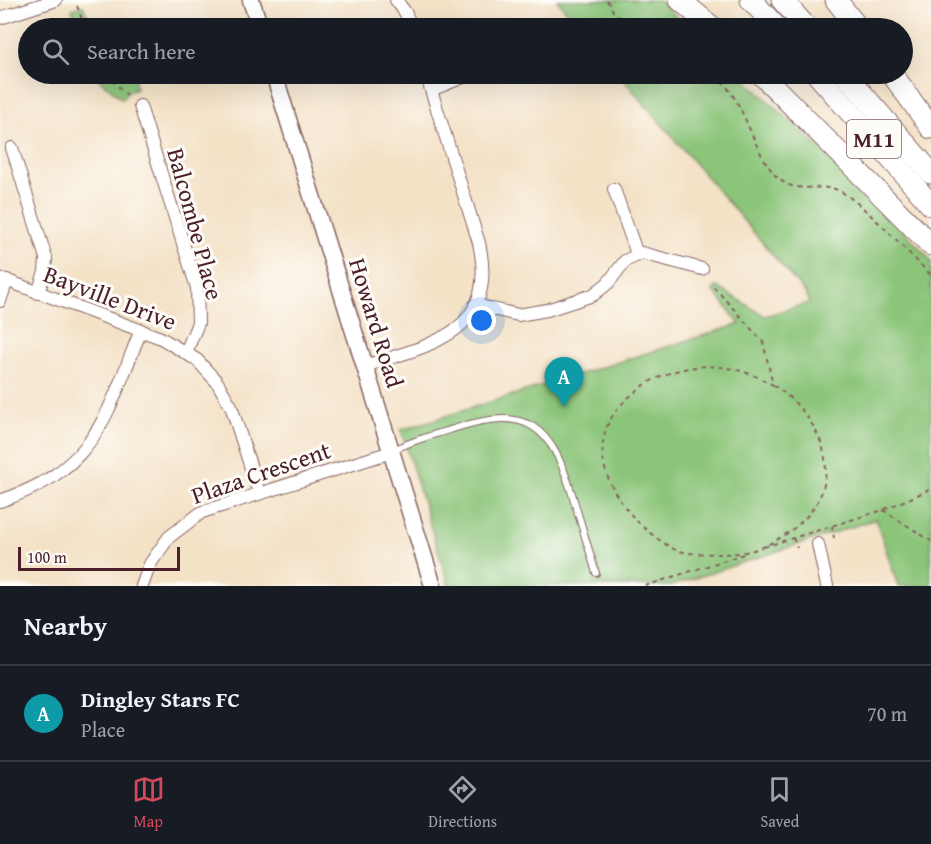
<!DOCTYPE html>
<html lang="en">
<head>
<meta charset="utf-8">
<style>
  body { margin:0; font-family:"Gentium Book Plus",serif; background:#242831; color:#f1f3f6 }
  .scale { position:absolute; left:18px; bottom:15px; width:162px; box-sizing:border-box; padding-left:6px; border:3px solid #4a1f2b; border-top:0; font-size:16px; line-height:21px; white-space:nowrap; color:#4a1f2b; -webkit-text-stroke:4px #fdfcf7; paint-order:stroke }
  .you { position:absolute; left:482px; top:321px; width:21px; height:21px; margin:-15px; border:4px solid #fff; border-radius:50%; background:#1a73e8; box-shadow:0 0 0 9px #1a73e833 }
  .badge { display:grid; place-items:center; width:39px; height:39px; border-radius:50%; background:#d1495b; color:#fff; font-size:20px; font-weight:700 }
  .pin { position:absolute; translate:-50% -50px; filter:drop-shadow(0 2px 3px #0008) }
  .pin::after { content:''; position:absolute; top:32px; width:21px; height:18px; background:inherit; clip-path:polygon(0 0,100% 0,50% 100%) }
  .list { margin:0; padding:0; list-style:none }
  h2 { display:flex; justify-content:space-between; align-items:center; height:78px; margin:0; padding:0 24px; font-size:26px }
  h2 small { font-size:20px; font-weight:400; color:#9ea1a6 }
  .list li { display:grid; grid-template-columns:39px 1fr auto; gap:18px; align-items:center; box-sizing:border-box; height:96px; padding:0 24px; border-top:2px solid #363941 }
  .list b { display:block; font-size:22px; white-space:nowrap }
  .list p { margin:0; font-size:20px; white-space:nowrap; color:#9ea1a6 }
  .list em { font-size:20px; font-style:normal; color:#9ea1a6 }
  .icon { flex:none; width:33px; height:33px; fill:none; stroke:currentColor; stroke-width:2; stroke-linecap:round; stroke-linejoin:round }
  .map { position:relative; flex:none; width:931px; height:586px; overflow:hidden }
  .search { position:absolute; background:#171b24; box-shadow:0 6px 24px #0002; left:18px; right:18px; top:18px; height:66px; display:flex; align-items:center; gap:15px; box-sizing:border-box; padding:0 21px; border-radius:33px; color:#9ea1a6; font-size:22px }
  .sheet { height:174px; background:#171b24 }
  nav { display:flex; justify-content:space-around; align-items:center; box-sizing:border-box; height:84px; border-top:2px solid #363941; background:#171b24; font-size:16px; color:#9ea1a6 }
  nav a { display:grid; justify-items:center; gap:3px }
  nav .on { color:#d1495b }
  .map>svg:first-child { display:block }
  .green { fill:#8bc579; stroke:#6a7252; stroke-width:1.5 }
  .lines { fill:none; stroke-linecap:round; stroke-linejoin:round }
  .lane-casing { stroke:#866362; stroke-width:8 }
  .street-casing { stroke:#866362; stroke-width:14 }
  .secondary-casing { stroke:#866362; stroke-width:19 }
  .highway-casing { stroke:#866362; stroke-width:23 }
  .path { stroke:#866362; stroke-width:2; stroke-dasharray:4.5 4.5; stroke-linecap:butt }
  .lane { stroke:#fff; stroke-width:6 }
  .street { stroke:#fff; stroke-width:12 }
  .secondary { stroke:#fff; stroke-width:16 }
  .highway { stroke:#fff; stroke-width:21 }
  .labels { text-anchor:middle; stroke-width:6; stroke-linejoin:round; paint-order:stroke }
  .shield { fill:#fdfcf7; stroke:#806168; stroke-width:1.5 }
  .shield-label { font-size:22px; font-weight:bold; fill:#4a1f2b }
  .street-label { font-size:24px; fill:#4a1f2b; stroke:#fdfcf7 }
</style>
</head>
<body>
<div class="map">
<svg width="931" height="586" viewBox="0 0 931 586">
  <rect width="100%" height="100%" fill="#fdfcf7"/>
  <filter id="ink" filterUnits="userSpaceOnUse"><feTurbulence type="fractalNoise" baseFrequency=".0167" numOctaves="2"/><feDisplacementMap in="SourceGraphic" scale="12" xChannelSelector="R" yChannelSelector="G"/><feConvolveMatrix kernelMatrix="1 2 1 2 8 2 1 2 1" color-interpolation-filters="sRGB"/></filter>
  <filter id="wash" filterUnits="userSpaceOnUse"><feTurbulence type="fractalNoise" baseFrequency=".008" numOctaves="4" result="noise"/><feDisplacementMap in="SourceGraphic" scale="24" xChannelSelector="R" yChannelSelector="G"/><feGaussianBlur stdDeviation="1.35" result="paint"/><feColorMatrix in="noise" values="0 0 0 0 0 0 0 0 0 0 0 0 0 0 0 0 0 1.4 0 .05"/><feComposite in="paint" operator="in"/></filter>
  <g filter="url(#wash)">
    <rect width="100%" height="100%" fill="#f4e2c7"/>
    <g class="green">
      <path d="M 557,0 L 658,0 L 689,28 L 581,28 Z"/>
      <path d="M 83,6 L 93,28 L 78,28 L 72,9 Z"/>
      <path d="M 93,74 L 134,74 L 136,88 L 127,93 L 122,99 Z"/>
      <path d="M 619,74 L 739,74 L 870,194 L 931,260 L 931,586 L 898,586 L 876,519 L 671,586 L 449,586 L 401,430 L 740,324 L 713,290 L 717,287 L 765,316 L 809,303 L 806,294 Z"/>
    </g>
  </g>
  <g filter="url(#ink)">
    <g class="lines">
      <g class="lane-casing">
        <path id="lane" d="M 392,451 C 412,440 434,435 456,428 C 528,405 551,426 572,494 C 580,521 588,547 596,573"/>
      </g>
      <g class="street-casing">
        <g id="street">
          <path d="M 396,0 L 405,12 L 412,28"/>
          <path d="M 0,18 L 56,0"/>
          <path d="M 431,90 L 471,74"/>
          <path d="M 140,106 L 197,288 L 198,323 L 186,352"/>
          <path d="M 12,148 L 46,258 L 45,272 L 38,293"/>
          <path d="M 614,189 L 637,254"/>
          <path d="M 0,278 L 161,338 L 197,360 L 217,382 L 231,406 L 259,493"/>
          <path d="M 0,301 L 7,280"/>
          <path d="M 475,305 L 518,315 L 547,310 L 593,295 L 608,283 L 625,261 L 642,253 L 702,269"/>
          <path d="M 365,366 C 431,344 499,334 479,243 L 426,74"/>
          <path d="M 0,501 C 97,469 106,416 141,330"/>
          <path d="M 818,544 L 827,586"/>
          <path d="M 142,586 L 150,564 L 169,537 L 202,512 L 391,452"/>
        </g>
      </g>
      <g class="secondary-casing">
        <g id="secondary">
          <path d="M 251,0 L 260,28"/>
          <path d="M 274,74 L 433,586"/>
        </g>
      </g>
      <g class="highway-casing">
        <g id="highway">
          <path d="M 680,0 L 713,28"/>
          <path d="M 751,0 L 777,28"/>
          <path d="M 782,0 L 807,28"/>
          <path d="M 836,0 L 858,28"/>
          <path d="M 761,74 L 931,245"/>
          <path d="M 817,74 L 931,205"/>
          <path d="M 845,74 L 931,173"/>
          <path d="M 892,74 L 931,128"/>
        </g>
      </g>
      <g class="path">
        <path d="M 607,0 L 614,13 L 632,28"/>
        <path d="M 77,6 L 85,28"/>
        <path d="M 105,74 L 127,95"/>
        <path d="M 715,74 C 747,103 749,144 775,175 C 793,195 813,184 835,189 C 856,195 912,257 931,275"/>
        <path d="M 714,287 L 763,342 L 773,385 C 735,363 697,360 657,378 C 646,383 636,391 627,399 C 572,449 620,517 670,547 C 683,555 700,553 714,554 C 733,554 751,553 767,545 C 787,535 804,523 816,504 C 842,460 812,410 773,385"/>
        <path d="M 883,510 L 931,541"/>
        <path d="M 832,526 L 834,538"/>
        <path d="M 793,538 L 797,548"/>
        <path d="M 764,547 L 883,510 L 931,489"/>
        <path d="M 645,586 L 747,553"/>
      </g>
      <use href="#lane" class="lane"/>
      <use href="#street" class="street"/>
      <use href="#secondary" class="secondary"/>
      <use href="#highway" class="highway"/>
    </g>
  </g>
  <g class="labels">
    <rect class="shield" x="847" y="120" width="54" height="38" rx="4.5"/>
    <g class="shield-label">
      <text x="874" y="147">M11</text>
    </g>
    <g class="street-label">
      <text transform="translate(195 224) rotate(75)" y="8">Balcombe Place</text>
      <text transform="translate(110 298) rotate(21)" y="8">Bayville Drive</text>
      <text transform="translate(376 323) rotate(73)" y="8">Howard Road</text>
      <text transform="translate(261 473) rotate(-19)" y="8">Plaza Crescent</text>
    </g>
  </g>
</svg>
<div class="scale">100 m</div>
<div class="you"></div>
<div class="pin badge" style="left:564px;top:407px;background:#0f9aa8">A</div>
<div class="search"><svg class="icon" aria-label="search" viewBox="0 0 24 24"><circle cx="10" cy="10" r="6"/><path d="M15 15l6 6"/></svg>Search here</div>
</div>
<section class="sheet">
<h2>Nearby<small></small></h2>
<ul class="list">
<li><span class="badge" style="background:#0f9aa8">A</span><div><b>Dingley Stars FC</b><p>Place</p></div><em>70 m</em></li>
</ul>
</section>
<nav>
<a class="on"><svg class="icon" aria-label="map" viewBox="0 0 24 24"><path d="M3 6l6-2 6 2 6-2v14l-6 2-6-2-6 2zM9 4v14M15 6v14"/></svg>Map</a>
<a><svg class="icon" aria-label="directions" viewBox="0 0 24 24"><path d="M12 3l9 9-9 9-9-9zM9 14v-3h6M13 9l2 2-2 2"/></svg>Directions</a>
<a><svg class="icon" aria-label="saved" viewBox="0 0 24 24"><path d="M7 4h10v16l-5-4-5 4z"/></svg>Saved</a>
</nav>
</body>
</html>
